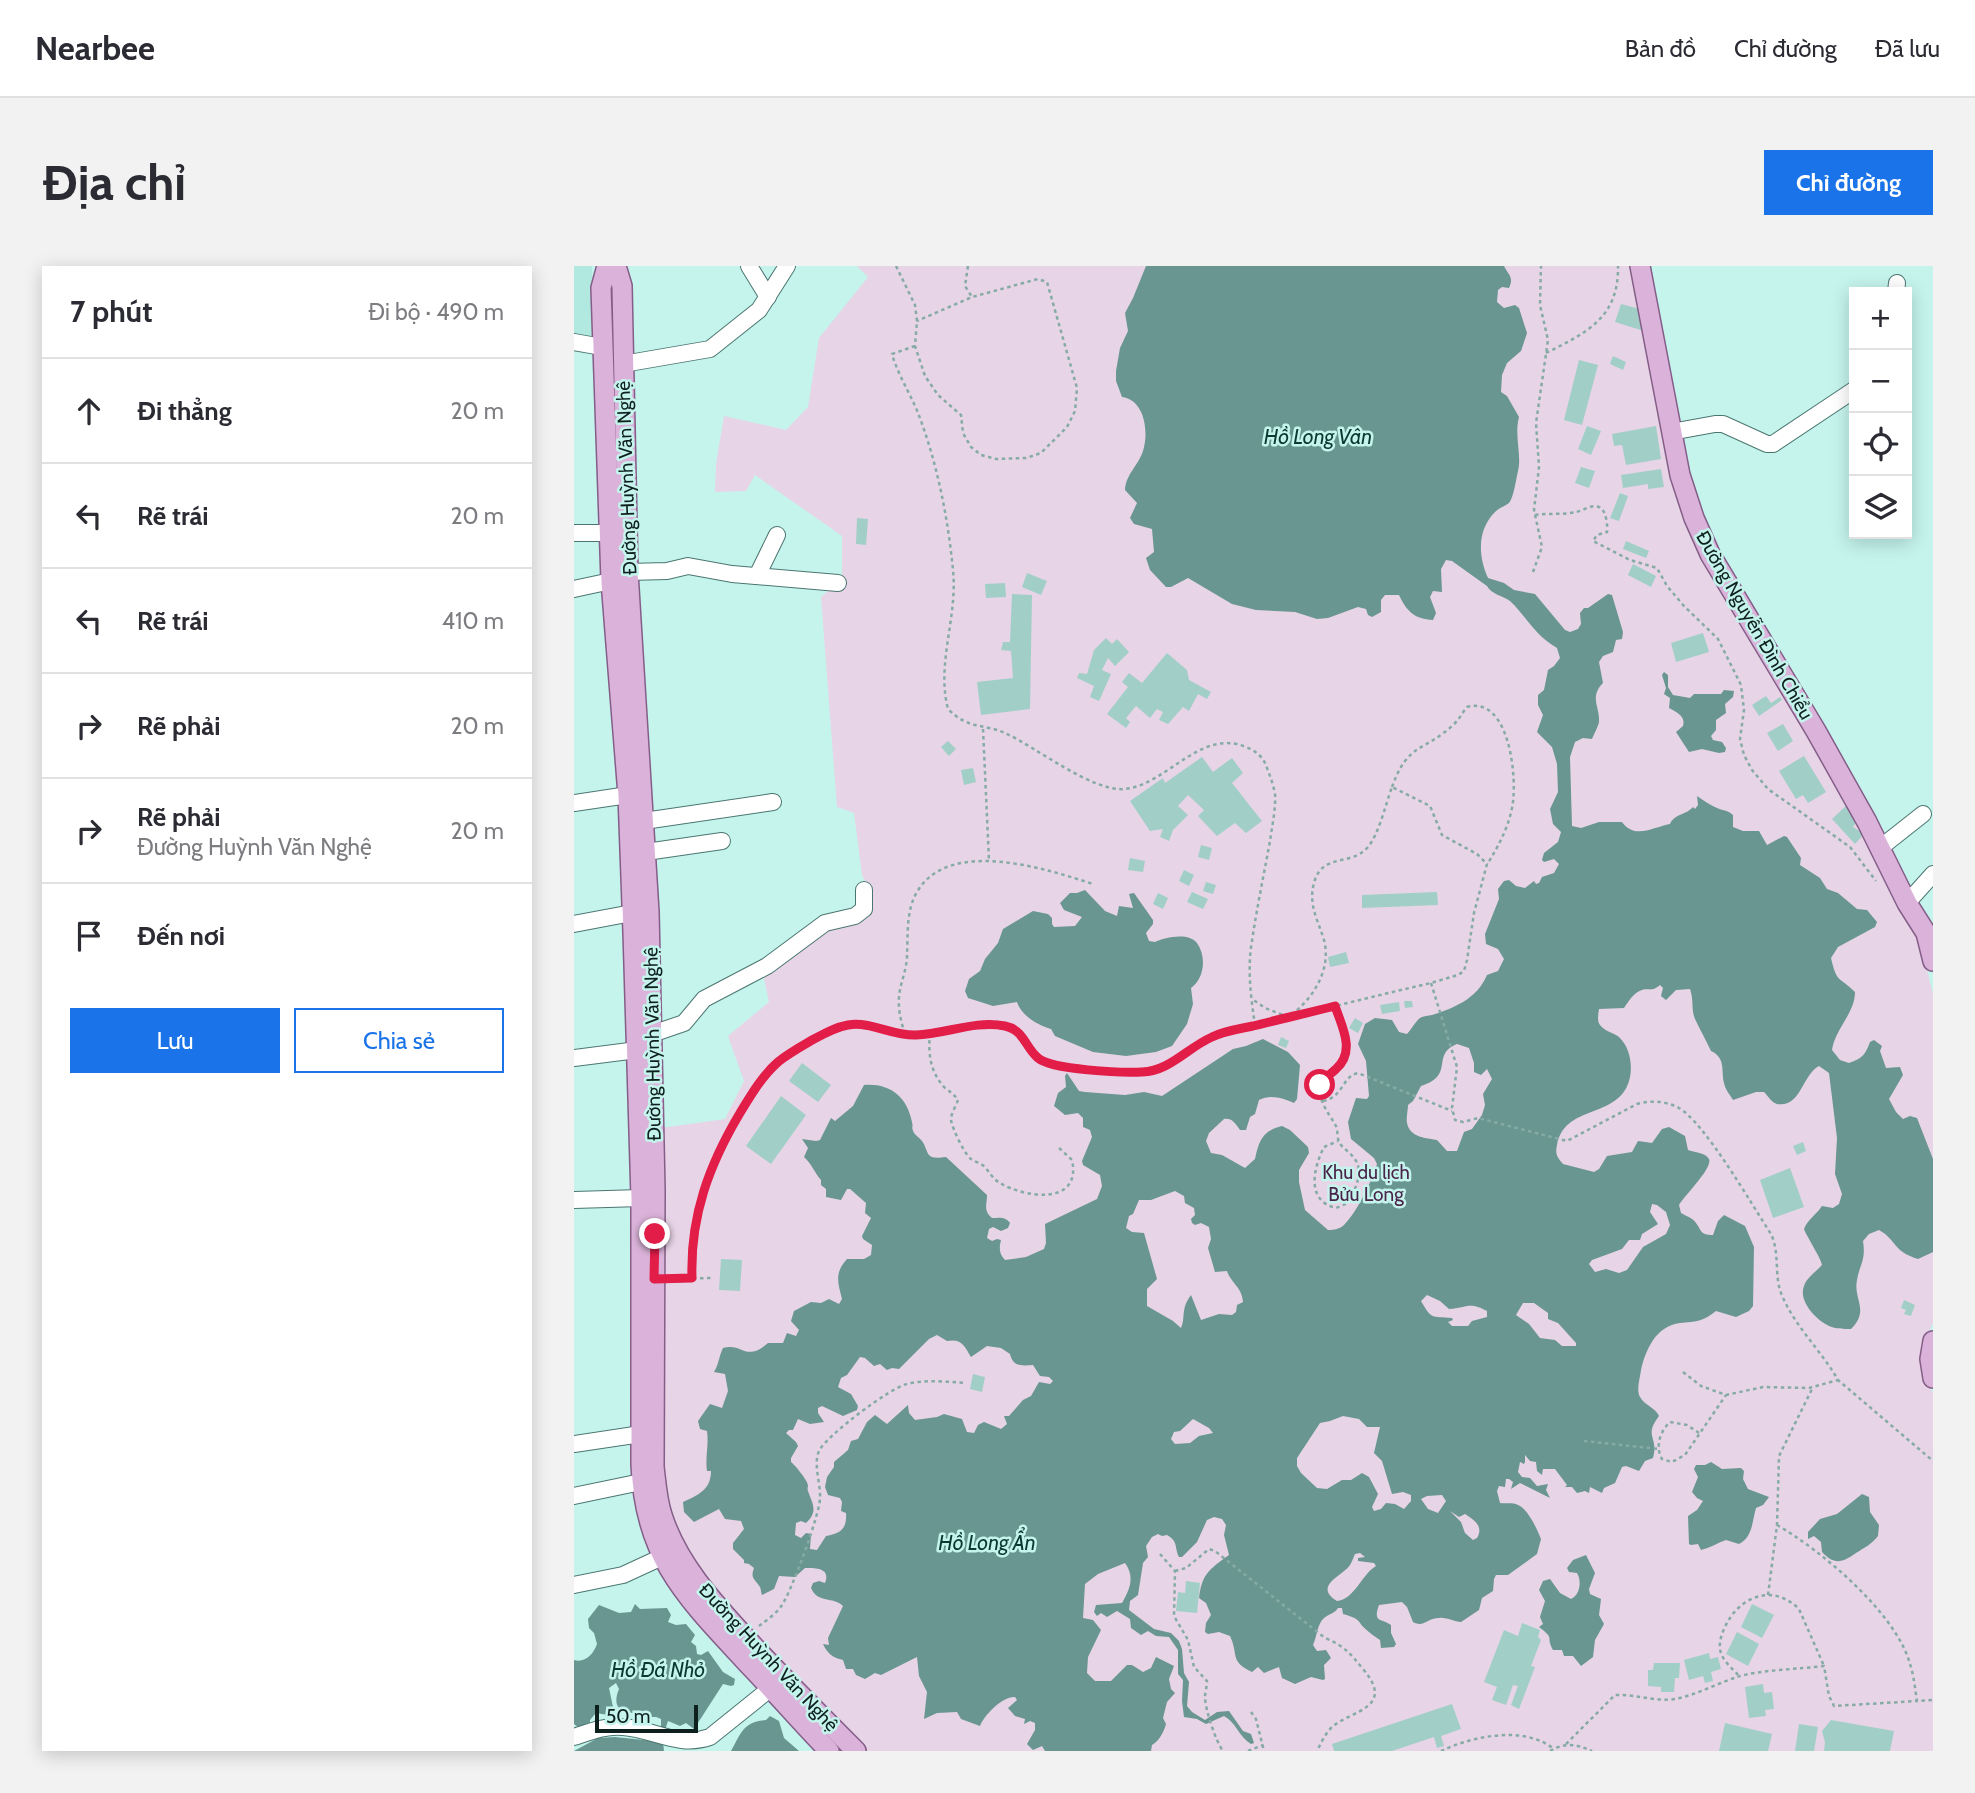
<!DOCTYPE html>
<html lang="vi">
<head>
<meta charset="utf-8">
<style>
  body { margin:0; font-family:Cabin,sans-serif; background:#f2f2f3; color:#2b2b33 }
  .controls { position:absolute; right:21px; top:21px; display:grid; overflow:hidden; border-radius:0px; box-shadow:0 4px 18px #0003 }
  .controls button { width:63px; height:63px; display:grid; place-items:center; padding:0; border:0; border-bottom:2px solid #e1e1e2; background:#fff; color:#2b2b33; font:35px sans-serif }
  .scale { position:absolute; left:21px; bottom:18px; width:103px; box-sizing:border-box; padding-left:7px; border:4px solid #0e201e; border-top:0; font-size:19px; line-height:24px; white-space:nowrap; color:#0e201e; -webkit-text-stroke:5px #c5f4ed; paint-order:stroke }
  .stop { position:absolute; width:21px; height:21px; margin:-16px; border:5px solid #e11d48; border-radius:50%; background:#fff }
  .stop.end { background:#e11d48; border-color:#fff; box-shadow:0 2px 7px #0008 }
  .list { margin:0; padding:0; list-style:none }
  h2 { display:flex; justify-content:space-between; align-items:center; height:91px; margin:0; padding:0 28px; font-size:30px }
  h2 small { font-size:23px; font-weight:400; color:#7c7c81 }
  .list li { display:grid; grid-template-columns:46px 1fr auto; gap:21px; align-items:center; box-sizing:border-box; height:105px; padding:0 28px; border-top:2px solid #e1e1e2 }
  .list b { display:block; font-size:26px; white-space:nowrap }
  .list p { margin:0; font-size:23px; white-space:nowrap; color:#7c7c81 }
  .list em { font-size:23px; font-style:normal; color:#7c7c81 }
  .actions { display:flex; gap:14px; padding:21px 28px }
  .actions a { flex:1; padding:16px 0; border:2px solid #1a73e8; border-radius:0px; text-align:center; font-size:24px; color:#1a73e8 }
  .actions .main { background:#1a73e8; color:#fff }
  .icon { flex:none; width:38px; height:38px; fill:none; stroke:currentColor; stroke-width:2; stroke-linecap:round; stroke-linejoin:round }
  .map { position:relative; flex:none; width:1359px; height:1485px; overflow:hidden; border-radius:0px }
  header { display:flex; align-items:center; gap:42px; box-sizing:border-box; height:98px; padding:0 35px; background:#fff; border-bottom:2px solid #e1e1e2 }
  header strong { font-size:33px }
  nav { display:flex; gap:38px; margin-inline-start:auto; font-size:24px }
  .intro { display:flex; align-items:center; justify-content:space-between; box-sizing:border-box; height:168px; padding:0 42px }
  h1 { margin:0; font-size:49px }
  .button { padding:18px 32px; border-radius:0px; background:#1a73e8; color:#fff; font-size:24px; font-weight:700 }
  main { display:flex; gap:42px; padding:0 42px }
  aside { flex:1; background:#fff; border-radius:0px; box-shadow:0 4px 18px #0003 }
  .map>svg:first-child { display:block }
  .built { fill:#b1e9e1 }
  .green { fill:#e7d4e6 }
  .water { fill:#699690; fill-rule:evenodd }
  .building { fill:#a1cfc8 }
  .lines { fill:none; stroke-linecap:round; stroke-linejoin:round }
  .minor-casing { stroke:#4b7670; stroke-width:18 }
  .major-casing { stroke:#845e88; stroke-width:22 }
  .path { stroke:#86aba5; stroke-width:2.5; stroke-dasharray:3.5 3.5; stroke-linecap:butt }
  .minor { stroke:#fff; stroke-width:16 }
  .major { stroke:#dbb3da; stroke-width:19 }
  .route { stroke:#e11d48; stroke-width:9 }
  .labels { text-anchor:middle; stroke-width:5; stroke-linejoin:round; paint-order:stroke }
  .street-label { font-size:19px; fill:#0e201e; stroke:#c5f4ed }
  .park-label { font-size:19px; fill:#492348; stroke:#c5f4ed }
  .water-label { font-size:21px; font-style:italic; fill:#0a3833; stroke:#c5f4ed }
</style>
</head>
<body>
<header>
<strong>Nearbee</strong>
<nav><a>Bản đồ</a><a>Chỉ đường</a><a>Đã lưu</a></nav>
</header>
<div class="intro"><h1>Địa chỉ</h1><a class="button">Chỉ đường</a></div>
<main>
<aside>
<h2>7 phút<small>Đi bộ · 490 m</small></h2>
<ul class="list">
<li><svg class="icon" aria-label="ahead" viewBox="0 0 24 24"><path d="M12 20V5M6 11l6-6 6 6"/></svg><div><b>Đi thẳng</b></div><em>20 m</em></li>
<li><svg class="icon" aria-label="left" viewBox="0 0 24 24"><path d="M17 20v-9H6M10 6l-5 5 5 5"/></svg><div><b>Rẽ trái</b></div><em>20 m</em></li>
<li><svg class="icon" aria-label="left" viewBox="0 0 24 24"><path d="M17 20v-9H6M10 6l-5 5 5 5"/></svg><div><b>Rẽ trái</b></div><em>410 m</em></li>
<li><svg class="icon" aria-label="right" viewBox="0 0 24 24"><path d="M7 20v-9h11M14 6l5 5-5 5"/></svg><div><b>Rẽ phải</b></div><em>20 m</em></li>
<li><svg class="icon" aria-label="right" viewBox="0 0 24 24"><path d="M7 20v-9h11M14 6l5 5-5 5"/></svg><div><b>Rẽ phải</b><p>Đường Huỳnh Văn Nghệ</p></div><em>20 m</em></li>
<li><svg class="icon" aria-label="arrive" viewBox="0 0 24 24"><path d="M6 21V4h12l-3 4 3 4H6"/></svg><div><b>Đến nơi</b></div></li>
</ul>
<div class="actions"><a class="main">Lưu</a><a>Chia sẻ</a></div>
</aside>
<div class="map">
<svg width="1359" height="1485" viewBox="0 0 1359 1485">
  <rect width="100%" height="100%" fill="#c5f4ed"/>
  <path class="built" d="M 0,0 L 18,0 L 21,74 L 0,71 Z"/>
  <path class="green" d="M 283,0 L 1058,0 L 1098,212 L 1345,671 L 1359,728 L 1359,1057 C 1348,1079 1346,1106 1359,1127 L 1359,1485 L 293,1485 C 227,1418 131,1335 96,1248 C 90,1234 90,1215 88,1200 L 87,862 L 151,853 L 170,815 L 154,770 L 195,736 L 189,708 L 253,662 L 282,655 L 295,623 L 288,609 L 280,547 L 263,541 L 247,331 L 268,313 L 268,270 L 181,209 L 172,225 L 141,226 L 142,198 L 150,150 L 212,164 L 234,141 L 245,72 L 294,11 Z"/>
  <g class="water">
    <path d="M 572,0 L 930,0 C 935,10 940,11 935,22 L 928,21 L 924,24 L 923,36 L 930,42 L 941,39 L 945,42 L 953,67 L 947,85 L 933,97 L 928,109 L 927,126 L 933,130 L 945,151 C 940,170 948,189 944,205 C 942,213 940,231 935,237 C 931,240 925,242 921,246 C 903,264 904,290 914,312 L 930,317 L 940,324 L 961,328 L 991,364 L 996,366 L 1004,363 L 1007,358 L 1006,347 L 1010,342 L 1014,342 L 1034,328 L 1038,329 L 1049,366 L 1048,373 L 1042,374 L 1039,386 L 1029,390 L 1025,396 L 1029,417 C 1015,431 1026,441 1025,456 C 1024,461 1020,468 1018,473 L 1009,472 L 1001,476 L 996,491 L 998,560 L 1007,562 L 1025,556 L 1048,556 C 1061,574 1079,561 1096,558 C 1100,548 1112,549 1119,541 L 1121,543 L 1124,539 L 1123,530 C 1129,534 1136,539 1143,542 C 1150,545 1154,544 1159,549 L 1159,561 L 1169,565 L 1185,565 L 1193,579 L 1210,570 L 1213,571 L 1227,592 L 1226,599 L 1246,612 L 1253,623 L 1264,627 L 1283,643 L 1293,644 L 1303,656 L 1301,661 L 1264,681 L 1257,692 C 1263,718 1265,710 1281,726 C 1281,747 1261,763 1258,784 L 1266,794 L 1275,797 C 1289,792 1291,789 1296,776 L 1300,774 L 1308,780 L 1306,785 L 1312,802 L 1326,801 L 1329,809 L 1315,833 L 1322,846 L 1329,853 L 1336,850 L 1343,852 L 1359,893 L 1359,986 L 1344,993 C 1318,985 1323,974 1305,964 L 1295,968 L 1289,975 C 1292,995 1286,997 1283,1014 C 1279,1033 1296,1044 1277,1063 C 1270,1063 1262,1063 1255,1060 C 1242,1054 1224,1035 1230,1020 C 1233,1011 1242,1006 1248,999 C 1247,992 1234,973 1230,963 C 1234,953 1242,949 1248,940 L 1259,942 L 1265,938 L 1268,928 L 1261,908 L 1263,872 L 1255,807 L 1245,800 C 1228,809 1227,842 1203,838 C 1198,837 1194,830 1190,826 L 1182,826 L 1159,834 C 1156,829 1151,823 1150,817 C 1147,804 1152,792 1137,785 C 1132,774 1126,764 1121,753 C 1117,743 1120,734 1116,723 L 1102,724 L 1092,734 L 1087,730 L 1089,722 L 1086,719 C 1078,726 1076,722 1068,724 C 1059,727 1055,735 1050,742 L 1025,743 C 1024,749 1023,755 1026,759 C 1030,765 1040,767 1045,771 C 1059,784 1061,812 1049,827 C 1029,851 990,843 983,879 C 981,888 983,891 989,898 L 1020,906 L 1025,903 L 1033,890 L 1058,886 L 1064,875 L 1078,877 L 1088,863 L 1095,861 L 1111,870 L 1114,884 C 1120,886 1132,887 1135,893 C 1139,902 1110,930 1105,939 L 1107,947 C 1112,950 1119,952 1122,957 C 1128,965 1126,969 1139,969 L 1144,955 L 1150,949 L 1171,960 L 1180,981 L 1179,1040 L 1175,1045 L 1162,1051 L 1142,1045 C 1130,1055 1121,1056 1106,1057 C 1082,1060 1072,1083 1067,1104 C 1066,1112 1062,1124 1066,1131 C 1071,1140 1081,1141 1085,1150 C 1069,1171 1085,1170 1079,1192 L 1071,1195 L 1065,1205 L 1052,1200 L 1048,1201 L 1041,1217 L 1030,1222 L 1028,1227 L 1016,1221 L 1015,1227 L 1011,1225 L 1003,1227 L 998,1221 L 991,1221 L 993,1219 L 981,1203 L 969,1203 L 968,1209 L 963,1205 L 962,1196 L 956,1195 L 951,1189 L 951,1196 L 950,1198 L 946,1196 L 944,1206 L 948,1211 L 956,1212 L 963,1220 L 974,1218 L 972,1224 L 976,1232 L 946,1217 L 937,1223 L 939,1216 L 935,1213 L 932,1213 L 931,1221 L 925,1220 L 923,1225 L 926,1237 C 932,1238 938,1236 944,1239 C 954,1243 963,1263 967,1273 L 963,1288 L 934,1309 L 922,1309 L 920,1313 L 919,1325 L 908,1332 L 905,1344 L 887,1356 C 880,1356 873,1351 865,1352 C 853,1352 850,1362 839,1356 L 833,1341 L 828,1336 L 805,1339 C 798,1358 809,1352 817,1359 L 817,1367 L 822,1378 L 820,1381 L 807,1382 L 806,1374 C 802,1371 798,1369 795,1366 C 781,1355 790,1354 769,1348 L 768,1342 L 764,1342 C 760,1348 756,1347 750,1352 C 743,1358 743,1371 739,1379 L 743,1385 L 752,1384 L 757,1392 L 750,1399 L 751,1413 L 749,1414 L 737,1411 L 721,1418 L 708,1412 L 705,1401 L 690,1407 L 684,1401 L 678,1406 C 655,1395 665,1389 656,1370 L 645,1366 L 634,1368 L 631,1366 L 632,1357 L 637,1349 L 632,1337 L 625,1332 C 628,1307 636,1303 655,1289 L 650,1269 L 652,1259 L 648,1253 L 640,1251 L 633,1254 L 623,1276 L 608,1291 L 605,1291 C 600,1281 605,1276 593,1269 L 588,1270 L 584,1268 L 578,1271 L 572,1280 L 574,1291 L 569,1297 L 564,1329 L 556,1335 L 555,1344 L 580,1363 L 597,1367 L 605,1375 L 608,1383 L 610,1407 L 615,1416 L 613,1440 L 618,1446 L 631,1454 L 643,1446 L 655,1445 L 669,1465 L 677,1468 L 680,1477 L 677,1478 C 665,1471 662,1456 650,1450 L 632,1458 L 623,1453 L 610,1451 L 608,1435 L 609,1414 L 604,1408 L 604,1384 L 595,1371 L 582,1370 L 574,1365 L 567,1369 L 557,1362 L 556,1353 L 543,1345 L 533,1351 L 527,1347 L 523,1350 L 520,1346 L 522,1339 L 548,1337 C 556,1323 561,1311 551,1297 L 524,1308 L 511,1318 L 509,1352 L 519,1354 L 527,1364 L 514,1391 L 513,1407 L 521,1415 L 537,1415 L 553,1399 L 558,1399 L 569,1406 L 577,1402 L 582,1391 L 600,1400 L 595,1413 L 597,1423 L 601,1427 L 593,1436 L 589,1452 L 592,1458 C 590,1466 585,1475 578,1479 L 577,1485 L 471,1485 L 468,1480 L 459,1484 L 453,1478 L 461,1464 L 461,1457 L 456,1455 L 450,1458 L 451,1453 L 441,1450 L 434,1442 L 443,1434 L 441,1431 C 429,1430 410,1449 406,1460 L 387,1453 L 383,1446 L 363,1447 L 350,1453 L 353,1426 L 345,1410 L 343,1391 L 307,1409 L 301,1407 L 291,1413 L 282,1409 L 279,1403 L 272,1403 L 269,1394 C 259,1392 253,1387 249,1378 L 255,1379 L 254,1372 L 269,1340 C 259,1330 244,1338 237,1322 L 239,1317 L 245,1315 L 251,1317 C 257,1302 242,1302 231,1302 L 221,1311 L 205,1310 L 200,1323 L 188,1329 C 187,1327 187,1323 186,1321 C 181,1313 176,1313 180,1302 L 175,1298 L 170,1297 L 170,1294 L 159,1283 L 159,1277 L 170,1263 L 167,1255 L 151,1253 L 145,1243 L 120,1256 L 110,1246 L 109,1236 C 124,1229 137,1224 137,1205 L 133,1205 C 131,1192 135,1179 133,1165 L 126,1163 L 124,1155 L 136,1138 L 148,1142 L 154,1125 L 151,1108 L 140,1106 C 145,1098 145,1090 149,1082 C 169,1076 171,1097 194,1077 L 209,1077 L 213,1067 L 222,1070 L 225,1064 L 217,1055 L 220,1045 L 237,1036 L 247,1037 L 255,1033 L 265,1038 L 268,1033 C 264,1017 260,1007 273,993 L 290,993 L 297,989 L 298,979 L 289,973 L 288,970 L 297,952 L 291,947 L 292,937 L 276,923 L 273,923 L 267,934 L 252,931 L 252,923 L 247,919 L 247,914 C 240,906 238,898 230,891 L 234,882 L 228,873 L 242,875 L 246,874 L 257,852 L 261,855 L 279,840 L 290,819 C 315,817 333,830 338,856 C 340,866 336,857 340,867 C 342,870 346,872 348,875 C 356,887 350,894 372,891 L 413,929 C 413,939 409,944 418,952 C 425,952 431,950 436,957 L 434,962 L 427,965 L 419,961 L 415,963 L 413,972 L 418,975 L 423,973 L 427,974 C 425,982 425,988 431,994 L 452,991 L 470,983 L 472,977 L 471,958 L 523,933 L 528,920 L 526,909 L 509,899 L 508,895 L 518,871 L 516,864 L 509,861 L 509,852 L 504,847 L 491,849 L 480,840 L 484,827 L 492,821 L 491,810 L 493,807 L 505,825 L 511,826 L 551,829 L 570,826 L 588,830 L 659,783 L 672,780 L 689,773 L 714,786 L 726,799 L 723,833 L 720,837 C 709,832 696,828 685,834 L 681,848 L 676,851 L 672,864 L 666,864 C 661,857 658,852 650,853 L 635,867 L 632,875 L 637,887 L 648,889 L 671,902 L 681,893 C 685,875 688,865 708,860 L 716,864 L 734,881 L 735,887 L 725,904 L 725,916 L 731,944 L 754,964 C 760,964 766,963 770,959 C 783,946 798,915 803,898 L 800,892 L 777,873 L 774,856 L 782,832 L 793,833 L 795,830 L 792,795 L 784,778 L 791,758 L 801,752 L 818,754 L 825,766 L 833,768 C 837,764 839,759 843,755 C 846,750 853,750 858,749 C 880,742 903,733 913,709 L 924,705 L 930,693 L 924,683 L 912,678 L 911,668 L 925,633 L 924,623 L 930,615 L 935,614 L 942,620 L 951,622 L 960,615 L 962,618 L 965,617 L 968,611 L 980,607 L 985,598 L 980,593 L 970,596 L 968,594 L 970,587 L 984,576 L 987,566 L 979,558 L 976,543 L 984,526 L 983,498 L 978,481 L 963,466 L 969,449 L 964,439 L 964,429 L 970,424 L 974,404 L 980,400 L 986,392 L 983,382 C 959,368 954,352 936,335 C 928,329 918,329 913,320 L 878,295 L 872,294 L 867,303 L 868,326 L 859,325 L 856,331 L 862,347 L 859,354 C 841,353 833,346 825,329 L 811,329 L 807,334 L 807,346 L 798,351 L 794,349 L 792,343 L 784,341 L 754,352 L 743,353 L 721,346 L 682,344 L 658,338 L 614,312 L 597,321 L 592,321 L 576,304 L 572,292 L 580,286 L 578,263 L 560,258 L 556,252 L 563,237 L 551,224 C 552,208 564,200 569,185 C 575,166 571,134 548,131 L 542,115 L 542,105 L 546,82 L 554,65 L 551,47 L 559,32 ZM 883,778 L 895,782 L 900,797 L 900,806 L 907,809 L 913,803 L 918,813 L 909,828 L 911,839 L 908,849 L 898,863 L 890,866 L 883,885 L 873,885 L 863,874 C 853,872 836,872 833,857 C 832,852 834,844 834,839 L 839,835 L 847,820 C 882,809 856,789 883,778 ZM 601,925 L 610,930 L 611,937 L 620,942 L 621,949 L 617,953 L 618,957 L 621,959 L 627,957 L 635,961 L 637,973 L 634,982 L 641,1006 L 653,1005 C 657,1017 668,1021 669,1036 L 663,1039 L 662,1046 L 658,1049 L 645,1048 L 627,1054 L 617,1029 C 606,1044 612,1051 607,1062 L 599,1055 L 573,1040 L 573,1023 L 583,1013 L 570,967 L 558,966 L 552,962 L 555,950 L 559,948 L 565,934 L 577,934 ZM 1078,938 L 1083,939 L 1092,946 L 1096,959 L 1092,968 L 1069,981 L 1053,1004 L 1045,1007 L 1032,1003 L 1021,1006 L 1015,998 L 1018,994 L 1048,983 L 1055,974 L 1066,974 L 1068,968 L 1084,958 L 1076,946 ZM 853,1029 L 866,1035 L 875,1043 C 892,1042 895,1035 913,1045 L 913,1051 L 898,1055 L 894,1060 L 878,1060 L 874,1056 L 879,1054 L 878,1052 C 857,1050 858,1054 847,1035 ZM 949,1037 L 960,1037 L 974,1047 L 974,1053 L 984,1057 L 1002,1077 L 1002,1080 L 988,1080 L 981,1074 L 966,1072 L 955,1058 L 942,1049 ZM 363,1069 L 373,1075 C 388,1072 391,1081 397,1091 L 413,1080 L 427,1082 L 436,1088 C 439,1100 446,1100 459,1099 L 466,1110 L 475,1111 L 479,1115 L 476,1118 L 465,1116 L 457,1130 L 449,1134 L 435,1150 L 430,1150 L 433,1158 L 427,1163 L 410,1156 L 404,1159 L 400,1167 L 393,1166 L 388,1153 L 370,1148 L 363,1151 L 341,1154 L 335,1147 L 334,1139 L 313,1158 L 301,1149 L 293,1156 L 284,1173 L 277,1175 L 274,1184 L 260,1196 L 260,1201 L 253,1211 L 251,1221 L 254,1229 L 266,1232 L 268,1236 L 267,1245 L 272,1247 C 273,1263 267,1267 252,1270 L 243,1284 L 236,1283 L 237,1268 L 232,1267 L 227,1272 L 221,1269 L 222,1257 L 227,1255 L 232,1257 C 245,1245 238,1237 234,1225 C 233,1223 234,1221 234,1219 C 233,1214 222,1200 217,1196 L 217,1192 L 224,1180 L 222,1176 L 212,1167 L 215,1164 L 219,1164 L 224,1153 L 236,1158 L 250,1156 L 244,1147 L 244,1142 L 248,1140 L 269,1150 L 283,1144 L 284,1140 L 277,1128 L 264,1121 L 267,1112 L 273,1109 L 286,1091 L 291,1092 L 300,1100 L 306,1098 L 313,1104 L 318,1102 L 325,1103 L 355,1073 ZM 769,1150 L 785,1153 L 793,1161 L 806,1161 L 800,1187 L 808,1195 L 818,1228 L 829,1226 L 837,1229 L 837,1235 L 830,1243 L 821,1238 L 812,1237 L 807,1243 L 800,1245 L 798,1241 L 804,1228 L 795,1211 L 788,1207 L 777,1214 L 768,1214 L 753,1223 L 743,1222 L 727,1207 L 723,1200 L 723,1192 L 746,1157 L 756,1155 ZM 619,1153 L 635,1162 L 639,1167 L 625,1170 L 616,1177 L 601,1178 L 597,1173 L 600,1166 L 606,1165 ZM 868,1229 L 872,1235 L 864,1247 L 854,1243 L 847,1233 L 853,1230 ZM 876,1245 L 885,1251 L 891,1248 C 900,1254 910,1260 903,1272 L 899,1274 L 891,1267 L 887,1256 ZM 786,1287 L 791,1291 L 784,1292 L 784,1295 L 800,1297 L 802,1300 C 788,1308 780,1334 763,1335 C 738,1320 770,1309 776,1299 C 778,1296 779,1292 781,1288 Z"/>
    <path d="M 1090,406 L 1094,409 L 1094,421 L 1099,429 L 1116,432 L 1120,428 L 1147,428 L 1150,424 L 1160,425 L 1159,431 L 1151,438 L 1152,447 L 1142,454 L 1142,464 L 1137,470 L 1139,474 L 1148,476 L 1152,482 L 1151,486 L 1145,487 L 1128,483 L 1115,486 L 1102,466 L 1109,460 C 1112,450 1102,446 1095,442 L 1096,432 L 1090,428 L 1092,422 L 1088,409 Z"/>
    <path d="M 511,624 L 531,645 L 543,650 L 545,640 L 559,642 L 555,628 L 560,627 L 579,654 L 579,658 L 572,667 L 575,675 L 581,676 C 591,671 615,666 623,677 C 633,691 630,713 617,722 L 619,738 L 613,758 L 598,780 L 582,786 L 552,790 L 519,786 L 481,770 L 477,763 C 463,759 447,749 443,736 L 419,740 L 394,732 L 391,725 L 395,713 L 406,705 L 411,693 L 424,677 L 429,663 L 459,645 L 474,648 L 478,652 L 478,658 L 480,661 L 501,660 L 508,651 L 490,644 L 486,637 L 496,627 L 503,627 Z"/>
    <path d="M 1137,1196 L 1148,1203 L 1167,1202 L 1170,1205 L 1169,1213 L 1174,1223 L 1195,1231 L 1189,1239 L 1182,1242 C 1178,1255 1179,1271 1165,1278 L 1152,1274 C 1143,1277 1136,1282 1127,1284 L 1124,1278 L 1117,1279 L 1115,1278 L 1114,1250 L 1123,1244 L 1129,1235 L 1123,1232 L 1118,1226 L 1124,1211 L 1120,1203 L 1122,1199 L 1131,1199 Z"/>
    <path d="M 1288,1228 L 1295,1231 L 1296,1246 L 1305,1259 L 1304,1270 C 1298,1278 1290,1282 1282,1287 C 1268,1297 1260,1299 1248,1286 L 1247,1276 L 1240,1270 L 1234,1273 L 1234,1266 L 1246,1253 L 1263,1248 Z"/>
    <path d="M 1012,1289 L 1021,1307 L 1015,1323 L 1016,1328 L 1027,1333 L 1025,1349 L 1030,1358 L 1021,1374 L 1019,1391 L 1007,1400 L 999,1390 L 990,1390 L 988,1384 L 979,1384 C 971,1369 982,1374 965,1361 L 969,1358 L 966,1351 L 971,1335 L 965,1324 L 969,1315 L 976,1313 L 986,1327 L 997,1333 C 1006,1329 1008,1315 1003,1307 L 995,1306 L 993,1302 L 999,1294 Z"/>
    <path d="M 61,1338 L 66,1343 L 93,1342 L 97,1349 L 94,1356 L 102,1359 L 112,1358 L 121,1369 L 117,1376 L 122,1380 L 123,1388 L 127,1389 L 134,1385 L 149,1406 L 161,1413 L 160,1419 L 157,1420 L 149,1418 L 120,1463 L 112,1457 L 106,1460 L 94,1455 L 91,1464 L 87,1461 L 87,1453 L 82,1451 L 68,1451 L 66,1447 C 48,1448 37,1442 45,1423 L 42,1417 L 35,1422 L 39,1441 L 34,1449 L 22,1447 L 16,1454 L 16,1459 L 5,1462 L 0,1458 L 0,1394 C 11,1397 19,1389 23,1378 L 20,1367 L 15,1362 L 14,1353 L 25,1339 L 45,1347 L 57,1346 Z"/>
    <path d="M 196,1450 L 205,1455 L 210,1472 L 225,1485 L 157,1485 C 167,1468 168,1456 192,1454 Z"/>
    <path d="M 41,1471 L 89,1476 L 90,1485 L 0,1485 L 24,1472 Z"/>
  </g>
  <g class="building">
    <path d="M 1047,38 L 1066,43 L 1070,65 L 1041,56 Z"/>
    <path d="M 1039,90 L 1052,96 L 1049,104 L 1036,98 Z"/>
    <path d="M 1005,94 L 1024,99 L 1008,159 L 990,154 Z"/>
    <path d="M 1013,160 L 1027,165 L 1017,189 L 1004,183 Z"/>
    <path d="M 1082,160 L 1087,193 L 1052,199 L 1048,179 L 1040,180 L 1038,168 Z"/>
    <path d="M 1007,201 L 1021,205 L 1015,222 L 1001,217 Z"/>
    <path d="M 1087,203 L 1090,221 L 1074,223 L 1074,218 L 1049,222 L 1047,209 Z"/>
    <path d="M 1046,227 L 1054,230 L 1045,255 L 1036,252 Z"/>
    <path d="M 283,252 L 294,253 L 292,279 L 282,278 Z"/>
    <path d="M 1052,275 L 1075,285 L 1072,292 L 1049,283 Z"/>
    <path d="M 1059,298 L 1082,310 L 1077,321 L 1054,309 Z"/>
    <path d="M 453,307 L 473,315 L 467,329 L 448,321 Z"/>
    <path d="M 431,317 L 432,331 L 412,332 L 411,318 Z"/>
    <path d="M 438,328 L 458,329 L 456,443 L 407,449 L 403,416 L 439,412 L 437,385 L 427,384 L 429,376 L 436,376 Z"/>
    <path d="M 1129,367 L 1135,386 L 1102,396 L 1097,377 Z"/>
    <path d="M 532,372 L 538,378 L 543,373 L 555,386 L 541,400 L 534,392 L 528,404 L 537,408 L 525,435 L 516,431 L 520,420 L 503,412 L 505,407 L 513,408 L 520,384 Z"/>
    <path d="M 593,387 L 613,404 L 615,414 L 637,426 L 633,433 L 624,428 L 615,445 L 609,441 L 594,458 L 585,454 L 589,446 L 583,443 L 576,452 L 562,440 L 552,452 L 556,456 L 552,462 L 533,448 L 554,421 L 548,416 L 555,407 L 568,417 Z"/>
    <path d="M 1192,430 L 1197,437 L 1206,431 L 1208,434 L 1185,450 L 1178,439 Z"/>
    <path d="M 1209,458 L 1219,475 L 1204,485 L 1193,467 Z"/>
    <path d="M 374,475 L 382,483 L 375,490 L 367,481 Z"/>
    <path d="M 1230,490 L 1252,526 L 1234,537 L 1229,529 L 1222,533 L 1205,505 Z"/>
    <path d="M 628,491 L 639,506 L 658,492 L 669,507 L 658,517 L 688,555 L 672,567 L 661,557 L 643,570 L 624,550 L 630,544 L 614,529 L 604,540 L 614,549 L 599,564 L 595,575 L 586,571 L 589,563 L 576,565 L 556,535 L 589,512 L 591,517 Z"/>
    <path d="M 399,502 L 402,516 L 390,519 L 387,504 Z"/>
    <path d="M 1274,538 L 1283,554 L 1279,561 L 1290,568 L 1281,578 L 1258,553 Z"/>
    <path d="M 627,579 L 638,582 L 635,594 L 624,591 Z"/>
    <path d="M 556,592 L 571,595 L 569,606 L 554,604 Z"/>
    <path d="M 610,604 L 620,609 L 615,620 L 605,615 Z"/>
    <path d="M 632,616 L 642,619 L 639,628 L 629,625 Z"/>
    <path d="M 618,626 L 634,633 L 629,643 L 613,636 Z"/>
    <path d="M 863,626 L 864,639 L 788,642 L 788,629 Z"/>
    <path d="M 584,627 L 594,632 L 589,643 L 579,638 Z"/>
    <path d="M 772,686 L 775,697 L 756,701 L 754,691 Z"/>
    <path d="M 830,735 L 838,735 L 839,741 L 831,742 Z"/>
    <path d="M 825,736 L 826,745 L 808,748 L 806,739 Z"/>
    <path d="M 781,752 L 789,757 L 784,767 L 775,762 Z"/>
    <path d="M 707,771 L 715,775 L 712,782 L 704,779 Z"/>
    <path d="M 228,797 L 257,819 L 244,836 L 215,815 Z"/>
    <path d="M 207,830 L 232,849 L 197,898 L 172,880 Z"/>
    <path d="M 1229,876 L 1232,885 L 1223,889 L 1219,880 Z"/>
    <path d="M 1216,902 L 1230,941 L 1199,952 L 1186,914 Z"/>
    <path d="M 147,993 L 168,994 L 166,1025 L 145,1024 Z"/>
    <path d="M 1330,1034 L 1341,1039 L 1337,1050 L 1330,1048 L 1332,1044 L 1327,1042 Z"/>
    <path d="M 399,1108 L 411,1111 L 408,1126 L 396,1123 Z"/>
    <path d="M 612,1315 L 626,1317 L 623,1347 L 602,1345 L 604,1326 L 611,1327 Z"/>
    <path d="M 1178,1338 L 1200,1349 L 1188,1372 L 1167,1361 Z"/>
    <path d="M 948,1357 L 966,1364 L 964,1371 L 967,1374 L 957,1400 L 961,1401 L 945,1443 L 937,1439 L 944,1420 L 939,1419 L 932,1439 L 918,1434 L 923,1421 L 910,1416 L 930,1364 L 944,1370 Z"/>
    <path d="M 1163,1366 L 1185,1378 L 1174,1400 L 1152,1388 Z"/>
    <path d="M 1135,1387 L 1136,1393 L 1144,1391 L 1147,1403 L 1137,1406 L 1139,1415 L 1131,1417 L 1129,1410 L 1115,1414 L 1110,1394 Z"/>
    <path d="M 1080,1397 L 1106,1397 L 1105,1412 L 1101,1412 L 1100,1426 L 1087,1426 L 1087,1421 L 1074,1420 L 1074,1404 L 1079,1404 Z"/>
    <path d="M 1189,1418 L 1190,1427 L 1198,1426 L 1200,1443 L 1191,1444 L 1192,1450 L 1175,1452 L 1171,1421 Z"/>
    <path d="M 878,1438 L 887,1463 L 867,1470 L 870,1480 L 863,1482 L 860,1471 L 818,1485 L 760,1485 L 758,1478 Z"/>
    <path d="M 1257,1454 L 1320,1465 L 1316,1485 L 1250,1485 L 1251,1476 L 1248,1465 Z"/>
    <path d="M 1151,1457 L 1198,1468 L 1194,1485 L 1145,1485 Z"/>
    <path d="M 1225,1458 L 1244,1461 L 1240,1485 L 1221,1485 Z"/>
  </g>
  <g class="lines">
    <g class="minor-casing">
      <g id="minor">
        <path d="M 175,0 L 194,31"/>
        <path d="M 1322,26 L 1323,17"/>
        <path d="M 0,76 L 28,81"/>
        <path d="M 49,98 L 136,83 L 185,44 L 213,0"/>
        <path d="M 1097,166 L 1141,158 L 1149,158 L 1193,178 L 1199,178 L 1280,124"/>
        <path d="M 0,267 L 36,267"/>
        <path d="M 54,306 L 93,305 L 114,300 L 158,308 L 264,317"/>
        <path d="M 183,310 L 203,269"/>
        <path d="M 0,323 L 37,315"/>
        <path d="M 0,537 L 54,529"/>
        <path d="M 70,555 L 199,536"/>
        <path d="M 1306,582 L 1349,548"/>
        <path d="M 72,586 L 148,575"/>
        <path d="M 1333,637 L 1359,608"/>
        <path d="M 0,658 L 58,647"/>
        <path d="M 78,768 L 110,757 L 130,733 L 193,700 L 251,657 L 281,650 L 290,643 L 290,624"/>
        <path d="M 0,792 L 63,784"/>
        <path d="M 0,934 L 67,932"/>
        <path d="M 0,1178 L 67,1168"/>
        <path d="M 0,1230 L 67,1216"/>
        <path d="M 0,1319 L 49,1309 L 88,1291"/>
        <path d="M 0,1471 C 15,1466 33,1459 49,1461 C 80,1463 104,1482 136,1471 L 197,1422"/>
      </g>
    </g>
    <g class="major-casing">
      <g id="major">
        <path d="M 33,0 L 27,22 L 37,315 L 54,529 L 59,666 L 67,932 L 67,1198 C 70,1293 115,1334 175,1399 C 202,1427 228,1457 255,1485"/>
        <path d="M 42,0 L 48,20 L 54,306 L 75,646 L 81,924 L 80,1201 C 82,1217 83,1234 88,1249 C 103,1297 139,1336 173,1373 C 208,1411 245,1448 282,1485"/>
        <path d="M 1066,0 L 1106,209 L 1120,252 L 1136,288 L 1242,465 L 1293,556 L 1333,637 L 1352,667 L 1359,695"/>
        <path d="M 1359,1075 L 1356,1093 L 1359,1112"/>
      </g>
    </g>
    <g class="path">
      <path d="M 322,0 L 341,39 L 343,55 L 341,80 L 351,110 L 364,129 L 387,149 L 389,167 L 397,181 L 407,189 L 422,193 L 452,192 L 467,187 L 493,161 L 501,145 L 503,122 L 473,16 L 464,13 L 398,31 L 343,55"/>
      <path d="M 394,0 L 391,20 L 398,31"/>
      <path d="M 341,80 L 318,88 C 324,109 336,127 344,147 C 363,196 374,252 379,304 C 384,351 362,397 374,443 C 395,464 408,457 431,467 C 462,481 518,526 551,523 C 594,518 626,462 672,481 C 680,484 687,489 691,497 C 695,507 699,517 701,528 C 702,543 698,560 696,575 C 690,608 683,641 678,675 C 673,702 677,733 681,759"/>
      <path d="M 972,87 C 1012,67 1045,52 1044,0"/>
      <path d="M 961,249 C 975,247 989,249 1002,246 C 1009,245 1017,238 1025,241 C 1032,243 1034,260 1033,266 L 1023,269 L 1019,275 L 1056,294 L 1083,302 L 1093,320 L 1110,340 L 1144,373 L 1167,419 L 1170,444 L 1166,473 L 1170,489 L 1178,504 L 1194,523 L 1276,581 L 1302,615"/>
      <path d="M 959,306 L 968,281 L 960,244 L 965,201 L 962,157 L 974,74 L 966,39 L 967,0"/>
      <path d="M 409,463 L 415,595"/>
      <path d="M 818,521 C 834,476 850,486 879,459 C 885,454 888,447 893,441 C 936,429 944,514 938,542 C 934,562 925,579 914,597"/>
      <path d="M 857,717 L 883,801 L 878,842 L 881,854 L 889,856 L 904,852 L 993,875 L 1063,838 C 1078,834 1092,835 1105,842 C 1131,857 1178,939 1197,968 C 1206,987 1200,1008 1207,1027 C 1220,1060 1247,1084 1264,1114 L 1359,1195"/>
      <path d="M 761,740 C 765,751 772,764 773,776 C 775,803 743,808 746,826 C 747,839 756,849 762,860 C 764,865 763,871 765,876 C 768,882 776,886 780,892 C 791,905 781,924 774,937 L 762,942 C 732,935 739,903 750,881 L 764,875"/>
      <path d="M 356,767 C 354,788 356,806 371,822 C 376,826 380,828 384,834 C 382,840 377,847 377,854 C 378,862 391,889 397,893 C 401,896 407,897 411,901 C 416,907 419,913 426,917 C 451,932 508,940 498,894 L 484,881"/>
      <path d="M 331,768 C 327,756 324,744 325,731 C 326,717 333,704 333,689 C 334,669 332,644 343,626 C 375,571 473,603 519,618"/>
      <path d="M 749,835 C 770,831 768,810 784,807 L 878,845"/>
      <path d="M 118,1012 C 116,949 138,890 172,838 C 181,823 191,808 204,797 C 215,787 227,780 239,773 C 250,767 261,761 273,759 C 297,755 318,770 341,769 C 372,768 404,752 435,761 C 452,766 453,787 467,795 C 483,804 557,808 577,806 C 602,802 618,778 641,770 C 664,761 689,757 713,752 C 761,740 809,728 857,717 L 884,709 L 890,705 L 893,694 L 900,647 L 913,598 L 903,588 L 868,569 L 856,540 L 818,521 C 812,537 805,568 794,581 C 777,601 748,586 740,617 C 734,639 744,654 750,674 C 758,704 738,735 714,751 L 691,742 L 678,733"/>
      <path d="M 98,1013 L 137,1012"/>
      <path d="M 1109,1106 L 1127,1120 L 1152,1129 L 1189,1121 L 1235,1122 L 1264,1114"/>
      <path d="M 1125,1167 L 1113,1159 L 1096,1156 C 1086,1165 1081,1181 1088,1193 L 1098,1196 L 1111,1189 L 1152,1129"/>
      <path d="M 1010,1175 L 1085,1183"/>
      <path d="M 1203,1259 C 1248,1285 1322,1347 1336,1398 C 1340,1410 1341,1423 1343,1435 L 1359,1434"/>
      <path d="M 586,1288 L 601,1305 L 600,1350 L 614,1374 L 620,1401 L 633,1415 C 633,1421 631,1426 631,1431 C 631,1443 642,1476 649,1485"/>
      <path d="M 601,1305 L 612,1302 L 635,1283 L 641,1285 L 751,1372 C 769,1379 777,1388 789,1403 C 822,1442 778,1444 758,1461 C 751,1468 747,1477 743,1485"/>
      <path d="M 1194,1329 L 1203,1259 L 1205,1190 L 1239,1121"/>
      <path d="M 185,1360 C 193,1354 203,1347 208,1339 C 218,1324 245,1250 246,1233 C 247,1218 239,1199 245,1185 C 252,1170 317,1121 333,1118 C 352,1113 373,1116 392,1117"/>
      <path d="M 1164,1409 C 1158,1402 1150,1396 1147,1387 C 1144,1379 1147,1369 1151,1361 C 1165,1330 1199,1317 1225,1343 L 1250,1400"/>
      <path d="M 677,1446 L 682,1453 L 690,1485"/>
      <path d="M 992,1478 L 1041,1429 C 1061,1428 1080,1436 1101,1433 C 1122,1429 1142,1418 1163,1411 C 1183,1404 1227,1403 1250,1400 L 1255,1430 L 1260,1440 L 1343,1435"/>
      <path d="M 674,1485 L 689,1479"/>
      <path d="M 867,1485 C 899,1470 950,1459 980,1483"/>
      <path d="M 976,1485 C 992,1476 1002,1478 1018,1485"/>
    </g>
    <use href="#minor" class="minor"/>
    <use href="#major" class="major"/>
  </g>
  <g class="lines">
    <path class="route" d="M 81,968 L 80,1013 L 118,1012 C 116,950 135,899 166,847 C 177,829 188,810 204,796 C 215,787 228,780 240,773 C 251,767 262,761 274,759 C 297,755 318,770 342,769 C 372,768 401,754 431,760 C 450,764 451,781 464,792 C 478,804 548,807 568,806 C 596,805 613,782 638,771 C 650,765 665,763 679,760 C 706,753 734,747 761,740 C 768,761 782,785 762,803 C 756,809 750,811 746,819"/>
  </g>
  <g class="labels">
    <g class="street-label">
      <text transform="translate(52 212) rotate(-92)" y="7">Đường Huỳnh Văn Nghệ</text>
      <text transform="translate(1181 359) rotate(60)" y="7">Đường Nguyễn Đình Chiểu</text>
      <text transform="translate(78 778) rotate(-91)" y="7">Đường Huỳnh Văn Nghệ</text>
      <text transform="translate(195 1391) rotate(47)" y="7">Đường Huỳnh Văn Nghệ</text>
    </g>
    <g class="park-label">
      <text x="792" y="913">Khu du lịch<tspan x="792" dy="22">Bửu Long</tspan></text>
    </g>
    <g class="water-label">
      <text x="744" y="178">Hồ Long Vân</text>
      <text x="413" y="1284">Hồ Long Ẩn</text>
      <text x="84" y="1411">Hồ Đá Nhỏ</text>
    </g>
  </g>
</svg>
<div class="controls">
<button>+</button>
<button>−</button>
<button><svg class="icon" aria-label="locate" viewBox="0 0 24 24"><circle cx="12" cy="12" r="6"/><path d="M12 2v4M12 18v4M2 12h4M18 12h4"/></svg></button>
<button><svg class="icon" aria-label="layers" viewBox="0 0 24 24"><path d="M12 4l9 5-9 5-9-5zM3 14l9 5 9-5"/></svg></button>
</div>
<div class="scale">50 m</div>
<div class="stop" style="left:746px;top:819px"></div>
<div class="stop end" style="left:81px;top:968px"></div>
</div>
</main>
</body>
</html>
